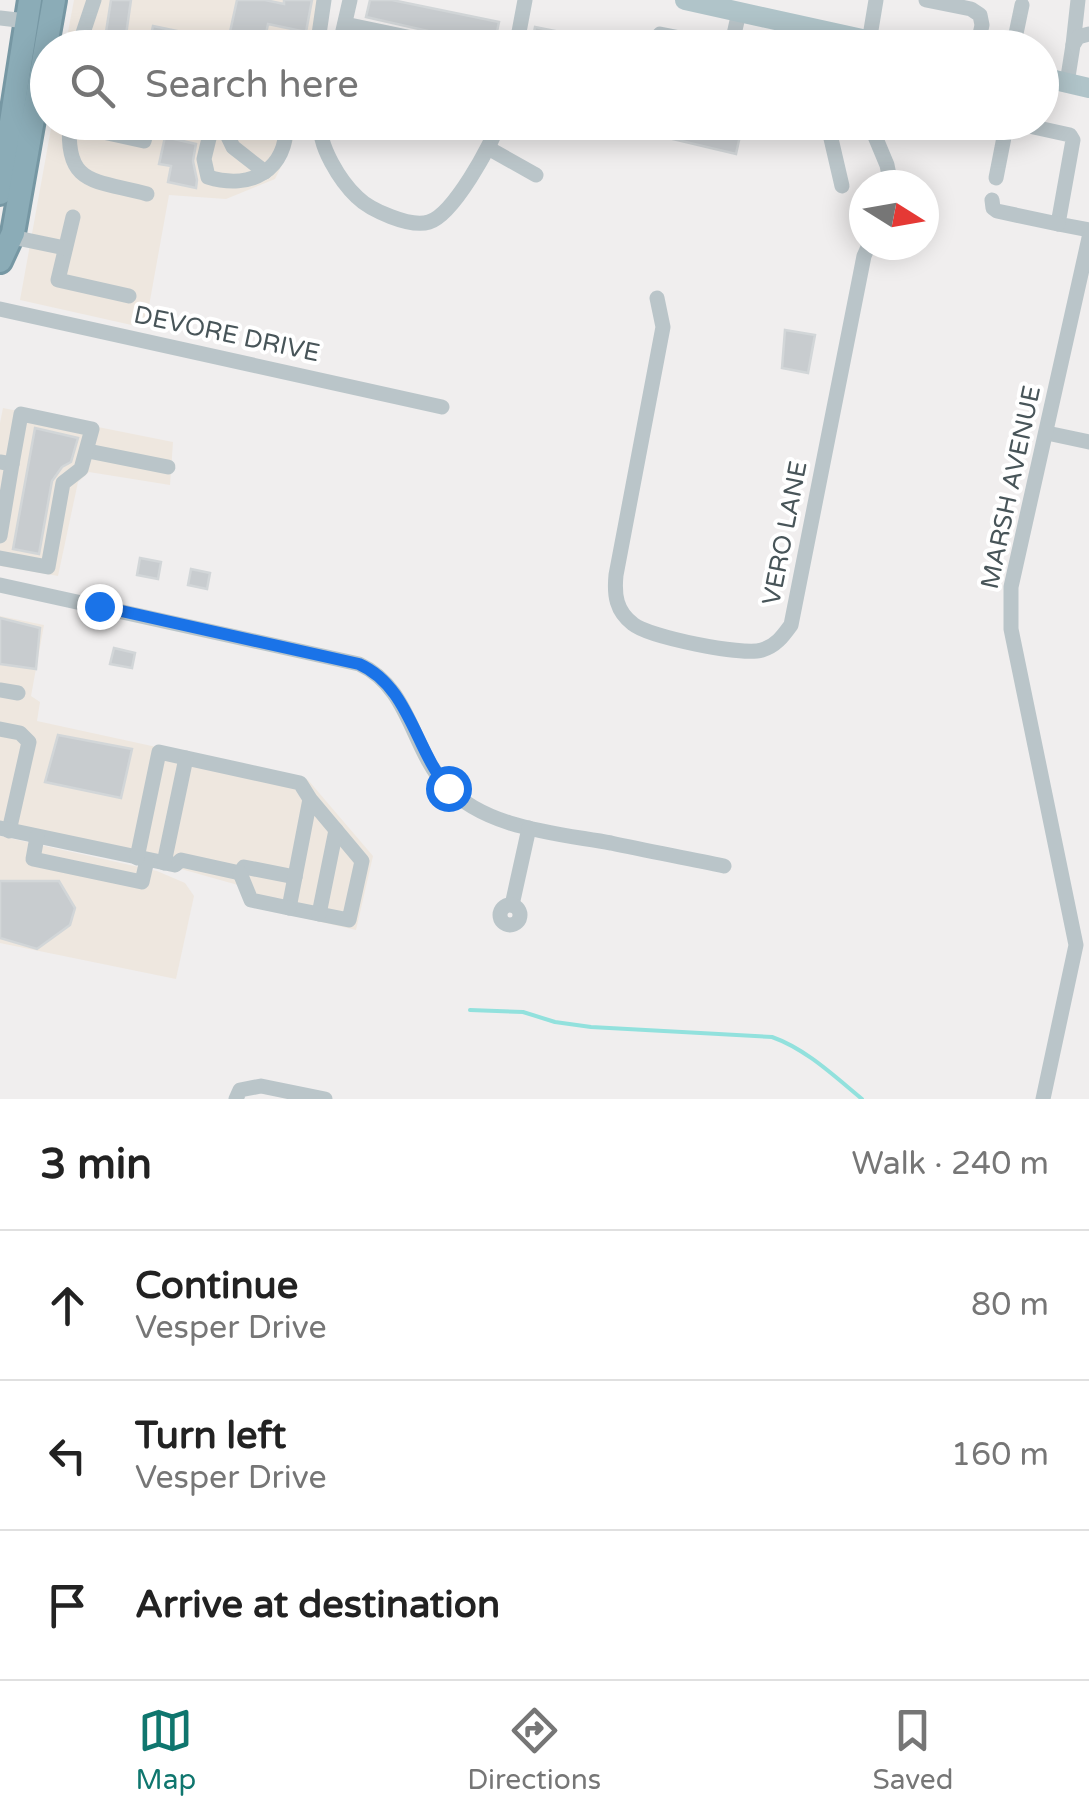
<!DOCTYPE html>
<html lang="en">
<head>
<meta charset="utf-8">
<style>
  body { margin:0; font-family:"Varela Round",sans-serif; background:#f2f2f2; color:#222 }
  .compass { position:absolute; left:849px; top:170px; width:90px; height:90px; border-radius:50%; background:#fff; box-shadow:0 5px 25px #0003; rotate:101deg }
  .stop { position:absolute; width:30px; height:30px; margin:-22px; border:8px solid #1a73e8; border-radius:50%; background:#fff }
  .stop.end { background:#1a73e8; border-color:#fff; box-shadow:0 2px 10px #0008 }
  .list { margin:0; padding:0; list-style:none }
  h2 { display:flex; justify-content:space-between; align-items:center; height:130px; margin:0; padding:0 40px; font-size:42px }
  h2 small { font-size:32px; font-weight:400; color:#767676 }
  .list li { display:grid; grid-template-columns:65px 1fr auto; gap:30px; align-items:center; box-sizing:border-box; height:150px; padding:0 40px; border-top:2px solid #e0e0e0 }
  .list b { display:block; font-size:38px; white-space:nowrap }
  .list p { margin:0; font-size:32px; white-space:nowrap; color:#767676 }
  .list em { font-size:32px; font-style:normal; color:#767676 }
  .icon { flex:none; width:55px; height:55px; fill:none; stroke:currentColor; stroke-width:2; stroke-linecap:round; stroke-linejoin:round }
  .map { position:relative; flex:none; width:1089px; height:1099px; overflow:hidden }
  .search { position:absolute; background:#fff; box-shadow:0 5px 25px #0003; left:30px; right:30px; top:30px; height:110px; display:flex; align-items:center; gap:25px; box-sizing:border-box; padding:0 35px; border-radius:55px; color:#767676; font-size:38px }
  .sheet { height:580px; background:#fff }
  nav { display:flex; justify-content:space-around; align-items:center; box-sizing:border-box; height:140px; border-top:2px solid #e0e0e0; background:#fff; font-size:28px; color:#767676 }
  nav a { display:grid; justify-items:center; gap:5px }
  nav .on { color:#0f766e }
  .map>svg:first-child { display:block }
  .commercial { fill:#eee7df }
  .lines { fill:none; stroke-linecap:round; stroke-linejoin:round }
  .stream { stroke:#92e1dd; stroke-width:4 }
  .building { fill:#c8cccf; stroke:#d2d6d8; stroke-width:2.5 }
  .highway-casing { stroke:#7697a3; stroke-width:28 }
  .minor { stroke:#bac5c9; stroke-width:15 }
  .major { stroke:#b0c4c9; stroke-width:20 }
  .highway { stroke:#8bacb7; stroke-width:22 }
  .route { stroke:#1a73e8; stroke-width:12 }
  .labels { text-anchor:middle; stroke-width:8; stroke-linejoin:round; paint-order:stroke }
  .street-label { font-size:25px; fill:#485559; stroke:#fff }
</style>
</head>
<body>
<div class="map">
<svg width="1089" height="1099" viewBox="0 0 1089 1099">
  <rect width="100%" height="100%" fill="#f0eeee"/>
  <g class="commercial">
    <path d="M 74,0 L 329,0 L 317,47 L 65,48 Z"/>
    <path d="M 52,123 L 297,123 L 291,147 L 275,179 L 226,199 L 169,195 L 145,328 L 20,300 Z"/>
    <path d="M 3,408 L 173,442 L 170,485 L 89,472 L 78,482 L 58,576 L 0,566 L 0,423 Z"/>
    <path d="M 0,616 L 44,625 L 31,696 L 40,702 L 37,721 L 308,780 L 373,856 L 356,930 L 246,905 L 238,885 L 124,853 L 0,824 Z"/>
    <path d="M 0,836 L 157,871 L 185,883 L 194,896 L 176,979 L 0,943 Z"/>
  </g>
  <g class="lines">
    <path class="stream" d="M 470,1010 L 523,1012 L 555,1022 L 591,1027 L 772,1037 C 806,1049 834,1076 862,1099"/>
  </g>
  <g class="building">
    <path d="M 111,0 L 131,0 L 126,35 L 106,32 Z"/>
    <path d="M 237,0 L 265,0 L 284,4 L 284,0 L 312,0 L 306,32 L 268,24 L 263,48 L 148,48 L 153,26 L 220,40 L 230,32 Z"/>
    <path d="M 370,0 L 392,0 L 499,22 L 494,46 L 366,17 Z"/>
    <path d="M 535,27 L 570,34 L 567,48 L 531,48 Z"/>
    <path d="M 655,122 L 743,122 L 736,154 L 652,134 Z"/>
    <path d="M 165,137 L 196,144 L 193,161 L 197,180 L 196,188 L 168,182 L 171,166 L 159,164 Z"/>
    <path d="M 785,330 L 815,335 L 808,373 L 782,368 Z"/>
    <path d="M 35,428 L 78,438 L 71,462 L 62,467 L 52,481 L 39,554 L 13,549 Z"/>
    <path d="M 140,558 L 161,562 L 158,579 L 137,575 Z"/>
    <path d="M 191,569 L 210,573 L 207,589 L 188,585 Z"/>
    <path d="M 0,618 L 40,628 L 36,669 L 0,664 Z"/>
    <path d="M 114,648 L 135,653 L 132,668 L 110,664 Z"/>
    <path d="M 58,735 L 132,749 L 121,798 L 45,782 Z"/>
    <path d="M 0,881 L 59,881 L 75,908 L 70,925 L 37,949 L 0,938 Z"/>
  </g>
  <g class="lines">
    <g class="highway-casing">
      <g id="highway">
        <path d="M 0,193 L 30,0"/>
        <path d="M 0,261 L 13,233 L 54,0"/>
      </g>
    </g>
    <g class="minor">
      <path d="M 926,0 L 971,9 L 980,15 L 982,25 L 977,48"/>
      <path d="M 0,18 L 26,21"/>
      <path d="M 345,24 L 460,48"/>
      <path d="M 79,45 L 94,0"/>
      <path d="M 1073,45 L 1078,0"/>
      <path d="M 317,48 L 324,0"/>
      <path d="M 339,48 L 350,0"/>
      <path d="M 516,48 L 525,0"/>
      <path d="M 657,48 L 660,34 L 731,48 L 739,12"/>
      <path d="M 868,48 L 876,0"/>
      <path d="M 1013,48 L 1022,5"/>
      <path d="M 1067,83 L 1073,45 L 1078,37 L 1089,34"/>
      <path d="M 70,122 C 64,187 97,180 147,194"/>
      <path d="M 104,122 L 103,132 L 144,141 L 149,122"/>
      <path d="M 172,122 L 197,128 L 200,122"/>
      <path d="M 213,122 L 204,159 L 208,177 C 250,190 288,171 286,122"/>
      <path d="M 221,122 L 233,147 L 265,172"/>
      <path d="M 321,122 C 317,145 341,182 357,197 C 370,210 410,228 429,222 C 453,215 491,146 499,122"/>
      <path d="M 830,122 L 829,130 L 842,186"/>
      <path d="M 869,122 L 887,165 L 891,185"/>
      <path d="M 1011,122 L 1070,135 L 1073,140 L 1058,224 L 1089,230"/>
      <path d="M 488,148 L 536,175"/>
      <path d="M 996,178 L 1007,122"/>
      <path d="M 992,200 L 993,208 L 997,211 L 1058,224"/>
      <path d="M 73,217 L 58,280 L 129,296"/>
      <path d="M 12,237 L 65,248"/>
      <path d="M 657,298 L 663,327 L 616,575 C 614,595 616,611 633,624 C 649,637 742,656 762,650 C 776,646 783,636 791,625 L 864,256 L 869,245"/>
      <path d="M 0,309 L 442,407"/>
      <path d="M 1047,433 L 1089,442"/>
      <path d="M 88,451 L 168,467"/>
      <path d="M 0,462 L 12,464 L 0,536"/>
      <path d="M 0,558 L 48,567 L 63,483 L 81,469 L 92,429 L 21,414 L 12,464"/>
      <path d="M 0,585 L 359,664 C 410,687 411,748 446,786 C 487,829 556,833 611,843 C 648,851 686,858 724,866"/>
      <path d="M 0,690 L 18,693"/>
      <path d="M 0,729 L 20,733 L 29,742 L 9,831"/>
      <path d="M 0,828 L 175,865 L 181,860 L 240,873 L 244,867 L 295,877"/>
      <path d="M 37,837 L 33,859 L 142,882 L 147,860"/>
      <path d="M 137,858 L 159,752 L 300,783 L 310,799 L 362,861 L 349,920 L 289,908 L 310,799"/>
      <path d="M 164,863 L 186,758"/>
      <path d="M 240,873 L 251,900 L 289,908"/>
      <path d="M 512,905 L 529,828"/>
      <circle cx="510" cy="915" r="10"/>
      <path d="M 319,914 L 336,830"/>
      <path d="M 236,1099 L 240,1090 L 261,1086 L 325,1099"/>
      <path d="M 1043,1099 L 1076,945 L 1011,629 L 1011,587 L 1089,238"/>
    </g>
    <g class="major">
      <path d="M 685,0 L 903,48"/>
      <path d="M 1042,77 L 1089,88"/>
    </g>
    <use href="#highway" class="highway"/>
  </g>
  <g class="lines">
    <path class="route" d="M 99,606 L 359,664 C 409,686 415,749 448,788"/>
  </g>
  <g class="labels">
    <g class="street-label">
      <text transform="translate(227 333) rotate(12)" y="9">DEVORE DRIVE</text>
      <text transform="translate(1010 487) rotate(-78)" y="9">MARSH AVENUE</text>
      <text transform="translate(784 533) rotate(-79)" y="9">VERO LANE</text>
    </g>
  </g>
</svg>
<svg class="compass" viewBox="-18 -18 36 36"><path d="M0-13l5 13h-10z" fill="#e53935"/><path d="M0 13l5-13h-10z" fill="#767676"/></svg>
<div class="stop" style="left:448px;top:788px"></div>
<div class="stop end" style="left:99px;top:606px"></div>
<div class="search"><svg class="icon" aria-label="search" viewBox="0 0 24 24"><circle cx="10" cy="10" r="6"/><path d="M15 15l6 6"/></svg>Search here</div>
</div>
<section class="sheet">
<h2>3 min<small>Walk · 240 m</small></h2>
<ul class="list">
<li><svg class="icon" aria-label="ahead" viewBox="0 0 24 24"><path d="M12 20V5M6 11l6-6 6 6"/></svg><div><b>Continue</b><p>Vesper Drive</p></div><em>80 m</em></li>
<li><svg class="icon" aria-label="left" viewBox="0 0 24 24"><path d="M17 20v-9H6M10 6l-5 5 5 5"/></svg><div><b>Turn left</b><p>Vesper Drive</p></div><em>160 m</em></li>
<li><svg class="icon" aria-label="arrive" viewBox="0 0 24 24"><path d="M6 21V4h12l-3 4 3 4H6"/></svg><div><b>Arrive at destination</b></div></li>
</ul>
</section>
<nav>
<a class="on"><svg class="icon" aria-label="map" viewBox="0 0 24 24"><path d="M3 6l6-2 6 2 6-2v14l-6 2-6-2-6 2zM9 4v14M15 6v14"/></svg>Map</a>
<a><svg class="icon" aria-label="directions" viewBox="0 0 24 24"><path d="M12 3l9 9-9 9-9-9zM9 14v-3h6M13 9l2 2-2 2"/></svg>Directions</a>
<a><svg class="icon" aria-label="saved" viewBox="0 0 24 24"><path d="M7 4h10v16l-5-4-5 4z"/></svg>Saved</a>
</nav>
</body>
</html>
